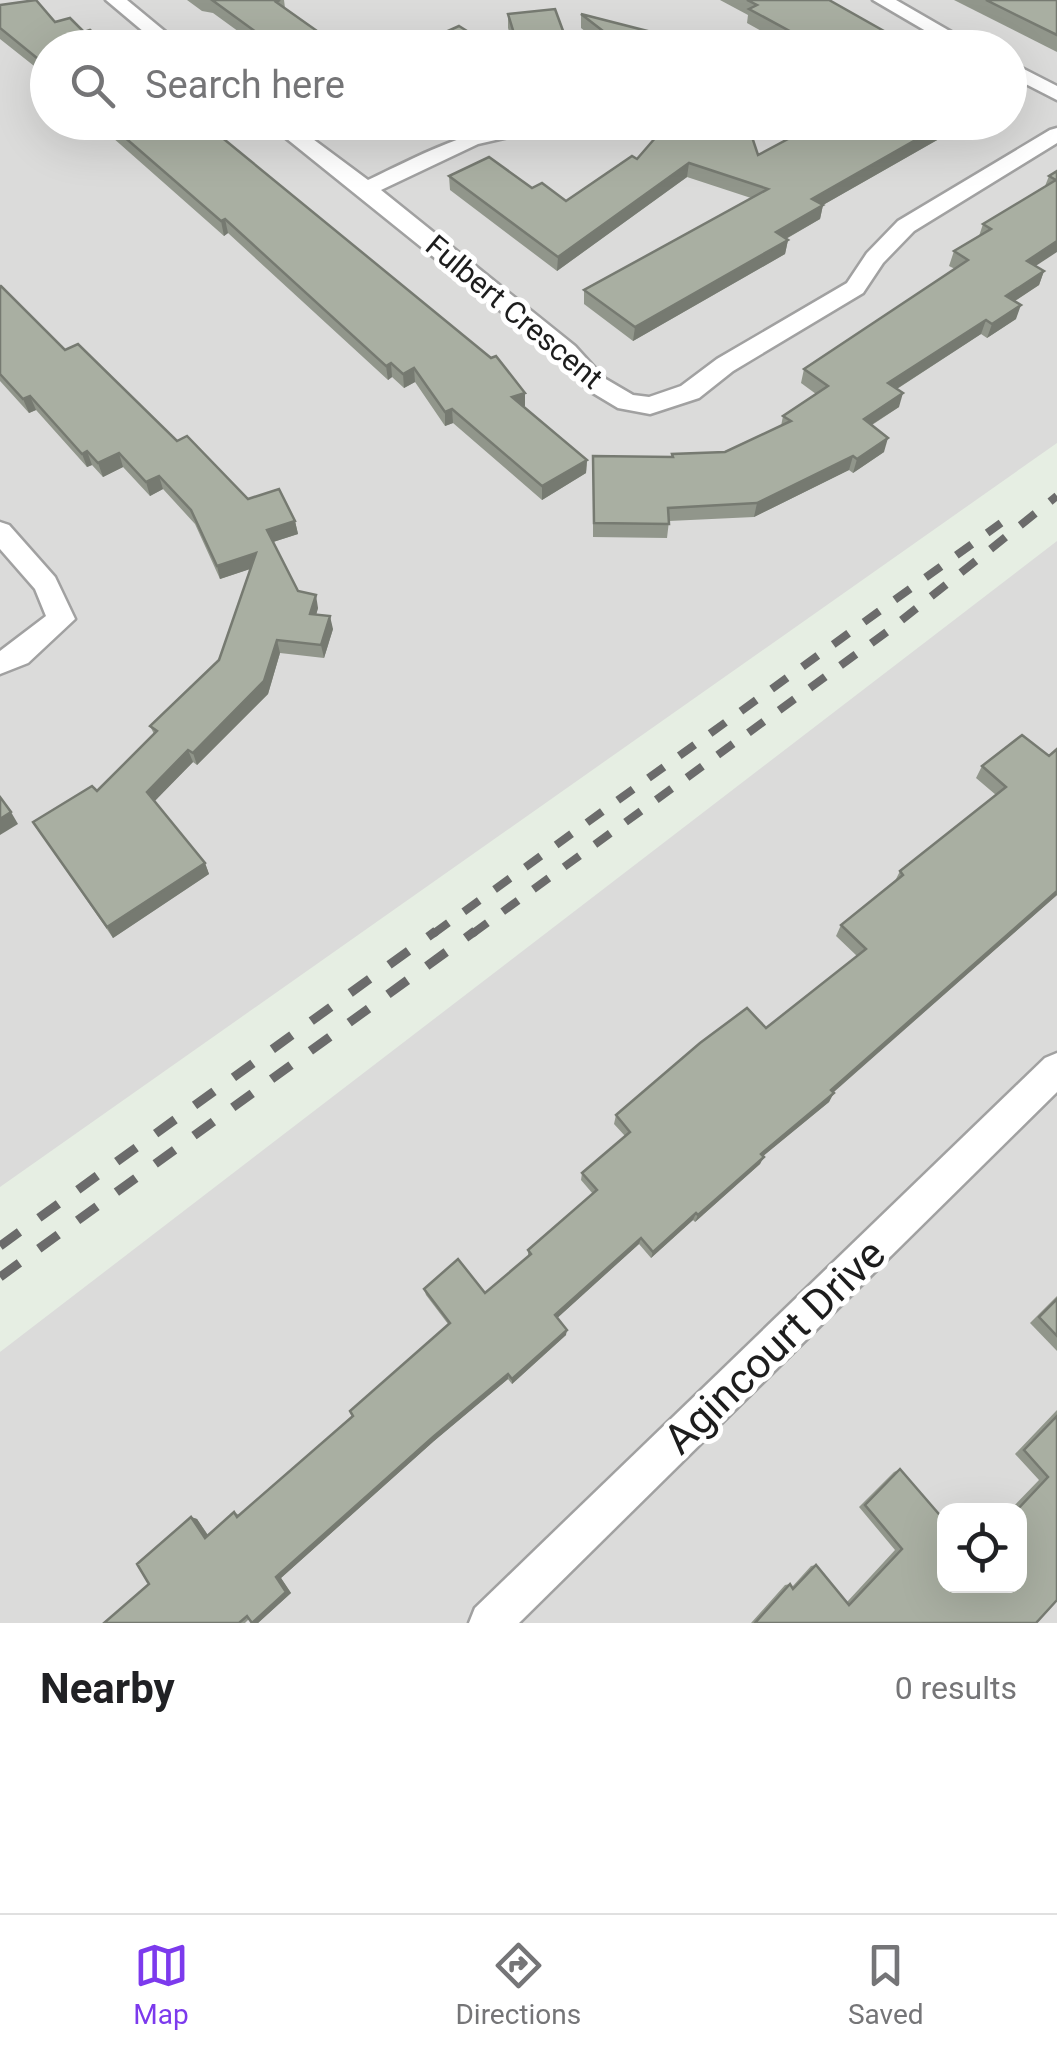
<!DOCTYPE html>
<html lang="en">
<head>
<meta charset="utf-8">
<style>
  body { margin:0; font-family:Roboto,sans-serif; background:#f6f6f6; color:#202124 }
  .controls { position:absolute; right:30px; bottom:30px; display:grid; overflow:hidden; border-radius:20px; box-shadow:0 10px 40px #0002 }
  .controls button { width:90px; height:90px; display:grid; place-items:center; padding:0; border:0; border-bottom:2px solid #e0e0e0; background:#fff; color:#202124; font:50px sans-serif }
  .list { margin:0; padding:0; list-style:none }
  h2 { display:flex; justify-content:space-between; align-items:center; height:130px; margin:0; padding:0 40px; font-size:42px }
  h2 small { font-size:32px; font-weight:400; color:#757577 }
  .icon { flex:none; width:55px; height:55px; fill:none; stroke:currentColor; stroke-width:2; stroke-linecap:round; stroke-linejoin:round }
  .map { position:relative; flex:none; width:1057px; height:1623px; overflow:hidden }
  .search { position:absolute; background:#fff; box-shadow:0 10px 40px #0002; left:30px; right:30px; top:30px; height:110px; display:flex; align-items:center; gap:25px; box-sizing:border-box; padding:0 35px; border-radius:55px; color:#757577; font-size:38px }
  .sheet { height:290px; background:#fff }
  nav { display:flex; justify-content:space-around; align-items:center; box-sizing:border-box; height:140px; border-top:2px solid #e0e0e0; background:#fff; font-size:28px; color:#757577 }
  nav a { display:grid; justify-items:center; gap:5px }
  nav .on { color:#7c3aed }
  .map>svg:first-child { display:block }
  .residential { fill:#dbdbda; fill-rule:evenodd }
  .lines { fill:none; stroke-linecap:round; stroke-linejoin:round }
  .minor-casing { stroke:#a1a1a1; stroke-width:5 }
  .minor { fill:#fff; fill-rule:evenodd }
  .rail-far1 { stroke:#6b6b6b; stroke-width:8; stroke-dasharray:19 19; stroke-linecap:butt }
  .rail { stroke:#6b6b6b; stroke-width:9; stroke-dasharray:24 24; stroke-linecap:butt }
  .wall { fill:#91968b }
  .shaded-wall { fill:#767a71 }
  .building { fill:#a9afa2; stroke:#767a71; stroke-width:2.5 }
  .labels { text-anchor:middle; stroke-width:10; stroke-linejoin:round; paint-order:stroke }
  .far-street-label { font-size:30px; fill:#1d1d1d; stroke:#fff }
  .near-street-label { font-size:42px; fill:#1d1d1d; stroke:#fff }
</style>
</head>
<body>
<div class="map">
<svg width="1057" height="1623" viewBox="0 0 1057 1623">
  <rect width="100%" height="100%" fill="#e6eee3"/>
  <g class="residential">
    <path d="M 0,0 L 1057,0 L 1057,443 L 0,1187 ZM 48,48 L 1010,48 L 1010,122 L 48,122 Z"/>
    <path d="M 1057,541 L 1057,1623 L 0,1623 L 0,1352 ZM 944,1510 L 1020,1510 L 1020,1586 L 944,1586 Z"/>
  </g>
  <g class="lines">
    <g class="minor-casing">
      <g id="minor">
        <path d="M 106,0 L 127,0 L 185,48 L 163,48 Z"/>
        <path d="M 873,0 L 896,0 L 979,48 L 955,48 Z"/>
        <path d="M 1010,62 L 1057,86 L 1057,100 L 1010,76 Z"/>
        <path d="M 266,122 L 290,122 L 368,180 C 437,147 481,122 561,122 L 558,126 L 478,144 L 381,190 L 575,346 L 604,378 L 633,395 L 649,397 L 681,386 L 717,359 L 847,283 L 867,253 L 898,221 L 1050,130 L 1057,128 L 1057,143 L 914,231 L 883,263 L 863,293 L 733,371 L 699,398 L 650,414 L 618,408 L 588,390 L 559,358 Z"/>
        <path d="M 0,522 L 9,525 L 55,577 L 75,619 L 28,663 L 0,674 L 0,651 L 46,616 L 35,589 L 0,549 Z"/>
        <path d="M 1057,1053 L 1057,1092 L 519,1623 L 469,1623 L 475,1608 L 1045,1058 Z"/>
      </g>
    </g>
    <use href="#minor" class="minor"/>
    <g class="rail-far1">
      <path d="M 433,934 L 1001,523"/>
      <path d="M 472,934 L 888,631 L 1057,496"/>
    </g>
    <g class="rail">
      <path d="M 0,1246 L 436,931"/>
      <path d="M 0,1277 L 475,931"/>
    </g>
  </g>
  <g class="wall">
    <path d="M 187,0 L 284,0 L 285,8 L 341,48 L 261,48 L 213,13 L 202,11 Z"/>
    <path d="M 720,0 L 829,0 L 914,48 L 792,48 L 747,23 L 748,15 Z"/>
    <path d="M 954,0 L 1057,0 L 1057,52 Z"/>
    <path d="M 0,5 L 55,22 L 84,32 L 48,48 L 48,77 L 0,39 Z"/>
    <path d="M 508,14 L 566,39 L 566,48 L 514,48 L 508,28 Z"/>
    <path d="M 581,14 L 682,48 L 606,48 L 581,28 Z"/>
    <path d="M 95,122 L 203,122 L 525,393 L 524,407 L 587,460 L 586,473 L 542,500 L 453,423 L 445,426 L 415,382 L 404,388 L 392,377 L 388,380 L 228,233 L 224,236 Z"/>
    <path d="M 364,122 L 415,122 L 384,137 Z"/>
    <path d="M 839,122 L 985,122 L 961,136 L 953,131 L 823,205 L 820,219 L 786,239 L 788,240 L 785,254 L 633,341 L 584,304 L 584,290 L 751,198 L 687,177 L 557,271 L 450,190 L 449,176 L 532,188 L 566,201 L 637,159 L 758,155 L 827,129 Z"/>
    <path d="M 1057,171 L 1036,266 L 1044,271 L 1039,285 L 1015,301 L 1016,319 L 987,338 L 981,334 L 897,389 L 899,407 L 872,425 L 884,452 L 853,473 L 849,470 L 754,517 L 669,521 L 667,538 L 593,537 L 593,456 L 672,457 L 725,452 L 781,426 L 783,416 L 816,394 L 801,383 L 804,369 L 955,269 L 949,266 L 954,251 L 979,236 L 983,224 L 1045,186 L 1049,176 Z"/>
    <path d="M 0,286 L 65,350 L 248,499 L 295,521 L 298,534 L 273,542 L 298,591 L 318,608 L 316,614 L 333,629 L 324,658 L 280,653 L 268,694 L 197,765 L 193,762 L 154,801 L 205,863 L 209,874 L 113,938 L 33,822 L 97,791 L 154,734 L 150,726 L 219,660 L 250,569 L 220,579 L 195,524 L 163,489 L 150,496 L 123,467 L 103,477 L 92,465 L 87,467 L 36,410 L 29,413 L 0,381 Z"/>
    <path d="M 1057,749 L 1057,895 L 833,1092 L 829,1102 L 763,1156 L 760,1164 L 695,1222 L 693,1220 L 651,1258 L 639,1244 L 557,1318 L 566,1335 L 512,1384 L 508,1379 L 434,1441 L 281,1578 L 291,1593 L 258,1623 L 251,1623 L 249,1619 L 245,1623 L 104,1623 L 149,1584 L 191,1517 L 197,1519 L 208,1535 L 234,1512 L 239,1515 L 353,1416 L 448,1324 L 426,1295 L 424,1289 L 485,1293 L 528,1256 L 528,1250 L 593,1194 L 581,1180 L 582,1173 L 625,1136 L 614,1124 L 616,1115 L 766,1028 L 857,956 L 836,936 L 841,925 L 895,881 L 900,871 L 996,795 L 976,778 L 982,766 L 1049,756 Z"/>
    <path d="M 1057,1296 L 1057,1351 L 1030,1323 Z"/>
    <path d="M 1057,1410 L 1057,1600 L 1036,1623 L 751,1623 L 785,1585 L 790,1584 L 792,1587 L 811,1566 L 816,1565 L 847,1602 L 895,1550 L 859,1507 L 894,1472 L 900,1469 L 944,1586 L 1020,1510 L 1010,1510 L 1039,1480 L 1015,1454 Z"/>
  </g>
  <g class="shaded-wall">
    <path d="M 415,122 L 384,137 L 382,123 Z"/>
    <path d="M 947,122 L 956,122 L 953,131 L 823,205 L 820,219 L 773,246 L 776,232 L 812,199 Z"/>
    <path d="M 965,122 L 985,122 L 961,136 Z"/>
    <path d="M 689,163 L 687,177 L 557,271 L 558,257 Z"/>
    <path d="M 225,219 L 228,233 L 224,236 L 221,221 Z"/>
    <path d="M 788,240 L 785,254 L 633,341 L 635,327 Z"/>
    <path d="M 1057,241 L 1057,252 L 1022,275 L 1027,261 Z"/>
    <path d="M 1044,271 L 1039,285 L 1001,310 L 1006,296 Z"/>
    <path d="M 1021,305 L 1016,319 L 987,338 L 992,324 Z"/>
    <path d="M 986,320 L 981,334 L 884,397 L 888,383 Z"/>
    <path d="M 391,363 L 392,377 L 388,380 L 386,366 Z"/>
    <path d="M 414,368 L 415,382 L 404,388 L 403,374 Z"/>
    <path d="M 525,393 L 525,406 L 512,411 L 512,397 Z"/>
    <path d="M 903,393 L 899,407 L 860,432 L 864,419 Z"/>
    <path d="M 30,396 L 36,410 L 29,413 L 23,399 Z"/>
    <path d="M 452,409 L 453,423 L 445,426 L 445,412 Z"/>
    <path d="M 888,438 L 884,452 L 853,473 L 857,459 Z"/>
    <path d="M 87,451 L 92,465 L 87,467 L 82,454 Z"/>
    <path d="M 119,453 L 123,467 L 103,477 L 98,463 Z"/>
    <path d="M 853,456 L 849,470 L 754,517 L 757,503 Z"/>
    <path d="M 587,460 L 586,473 L 542,500 L 542,486 Z"/>
    <path d="M 159,476 L 163,489 L 150,496 L 146,482 Z"/>
    <path d="M 295,521 L 298,534 L 270,543 L 267,530 Z"/>
    <path d="M 256,553 L 259,566 L 220,579 L 217,566 Z"/>
    <path d="M 316,595 L 318,608 L 313,627 L 310,614 Z"/>
    <path d="M 330,616 L 333,629 L 324,658 L 321,645 Z"/>
    <path d="M 277,640 L 280,653 L 268,694 L 197,765 L 193,753 Z"/>
    <path d="M 188,750 L 193,762 L 152,804 L 147,792 Z"/>
    <path d="M 11,812 L 18,824 L 0,835 L 0,819 Z"/>
    <path d="M 205,863 L 209,874 L 113,938 L 107,927 Z"/>
    <path d="M 1057,891 L 1057,895 L 826,1099 L 831,1090 Z"/>
    <path d="M 834,1093 L 829,1102 L 757,1161 L 761,1154 Z"/>
    <path d="M 764,1157 L 760,1164 L 695,1222 L 698,1215 Z"/>
    <path d="M 696,1213 L 693,1220 L 651,1258 L 653,1252 Z"/>
    <path d="M 641,1238 L 639,1244 L 554,1321 L 555,1315 Z"/>
    <path d="M 567,1330 L 566,1335 L 512,1384 L 512,1379 Z"/>
    <path d="M 508,1374 L 508,1379 L 434,1441 L 281,1578 L 291,1593 L 258,1623 L 252,1623 L 276,1577 L 433,1437 Z"/>
    <path d="M 191,1517 L 197,1519 L 211,1540 L 205,1538 Z"/>
  </g>
  <g class="building">
    <path d="M 36,0 L 55,22 L 70,18 L 84,32 L 90,30 L 111,48 L 48,48 L 48,67 L 0,28 L 0,5 Z"/>
    <path d="M 212,0 L 280,0 L 276,2 L 341,48 L 278,48 Z"/>
    <path d="M 747,0 L 829,0 L 914,48 L 821,48 L 749,9 L 757,5 Z"/>
    <path d="M 986,0 L 1057,0 L 1057,35 Z"/>
    <path d="M 555,9 L 566,39 L 517,43 L 508,14 Z"/>
    <path d="M 581,14 L 663,35 L 682,48 L 625,48 Z"/>
    <path d="M 459,26 L 494,48 L 410,48 Z"/>
    <path d="M 107,122 L 203,122 L 491,358 L 496,356 L 525,393 L 512,397 L 587,460 L 542,486 L 452,409 L 445,412 L 414,368 L 403,374 L 391,363 L 386,366 L 225,219 L 221,221 Z"/>
    <path d="M 669,122 L 747,122 L 758,155 L 818,123 L 827,129 L 839,122 L 947,122 L 812,199 L 823,205 L 776,232 L 788,240 L 635,327 L 584,290 L 768,189 L 689,163 L 558,257 L 449,176 L 489,157 L 532,188 L 542,183 L 566,201 L 632,156 L 637,159 Z"/>
    <path d="M 1057,171 L 1057,241 L 1027,261 L 1044,271 L 1006,296 L 1021,305 L 992,324 L 986,320 L 888,383 L 903,393 L 864,419 L 888,438 L 857,459 L 853,456 L 757,503 L 668,508 L 669,524 L 594,523 L 593,456 L 673,457 L 672,454 L 725,452 L 791,421 L 783,416 L 828,386 L 804,369 L 968,260 L 954,251 L 991,229 L 983,224 L 1056,180 L 1049,176 Z"/>
    <path d="M 0,286 L 1,286 L 65,350 L 78,344 L 177,441 L 187,436 L 248,499 L 279,489 L 295,521 L 267,530 L 298,591 L 316,595 L 310,614 L 330,616 L 321,645 L 277,640 L 264,681 L 193,753 L 188,750 L 147,792 L 205,863 L 107,927 L 33,822 L 92,786 L 97,791 L 157,731 L 150,726 L 219,660 L 256,553 L 217,566 L 191,510 L 159,476 L 146,482 L 119,453 L 98,463 L 87,451 L 82,454 L 30,396 L 23,399 L 0,374 Z"/>
    <path d="M 1022,735 L 1049,756 L 1057,749 L 1057,891 L 831,1090 L 834,1093 L 761,1154 L 764,1157 L 698,1215 L 696,1213 L 653,1252 L 641,1238 L 555,1315 L 567,1330 L 512,1379 L 508,1374 L 433,1437 L 276,1577 L 286,1592 L 252,1623 L 247,1616 L 239,1623 L 104,1623 L 149,1584 L 137,1564 L 191,1517 L 205,1538 L 234,1512 L 237,1517 L 353,1416 L 350,1411 L 450,1323 L 424,1289 L 458,1259 L 485,1293 L 531,1254 L 528,1250 L 597,1190 L 582,1173 L 630,1132 L 616,1115 L 700,1043 L 747,1008 L 766,1028 L 866,949 L 841,925 L 903,875 L 900,871 L 1006,787 L 982,766 Z"/>
    <path d="M 0,797 L 11,812 L 0,819 Z"/>
    <path d="M 1057,1299 L 1057,1336 L 1039,1317 Z"/>
    <path d="M 1057,1416 L 1057,1600 L 1036,1623 L 755,1623 L 790,1584 L 793,1589 L 816,1565 L 849,1605 L 902,1549 L 865,1505 L 900,1469 L 944,1520 L 944,1586 L 1020,1586 L 1020,1510 L 1017,1510 L 1048,1477 L 1024,1450 Z"/>
  </g>
  <g class="labels">
    <g class="far-street-label">
      <text transform="translate(514 312) rotate(40)" y="10">Fulbert Crescent</text>
    </g>
    <g class="near-street-label">
      <text transform="translate(774 1346) rotate(-44)" y="15">Agincourt Drive</text>
    </g>
  </g>
</svg>
<div class="controls">
<button><svg class="icon" aria-label="locate" viewBox="0 0 24 24"><circle cx="12" cy="12" r="6"/><path d="M12 2v4M12 18v4M2 12h4M18 12h4"/></svg></button>
</div>
<div class="search"><svg class="icon" aria-label="search" viewBox="0 0 24 24"><circle cx="10" cy="10" r="6"/><path d="M15 15l6 6"/></svg>Search here</div>
</div>
<section class="sheet">
<h2>Nearby<small>0 results</small></h2>
<ul class="list">
</ul>
</section>
<nav>
<a class="on"><svg class="icon" aria-label="map" viewBox="0 0 24 24"><path d="M3 6l6-2 6 2 6-2v14l-6 2-6-2-6 2zM9 4v14M15 6v14"/></svg>Map</a>
<a><svg class="icon" aria-label="directions" viewBox="0 0 24 24"><path d="M12 3l9 9-9 9-9-9zM9 14v-3h6M13 9l2 2-2 2"/></svg>Directions</a>
<a><svg class="icon" aria-label="saved" viewBox="0 0 24 24"><path d="M7 4h10v16l-5-4-5 4z"/></svg>Saved</a>
</nav>
</body>
</html>
